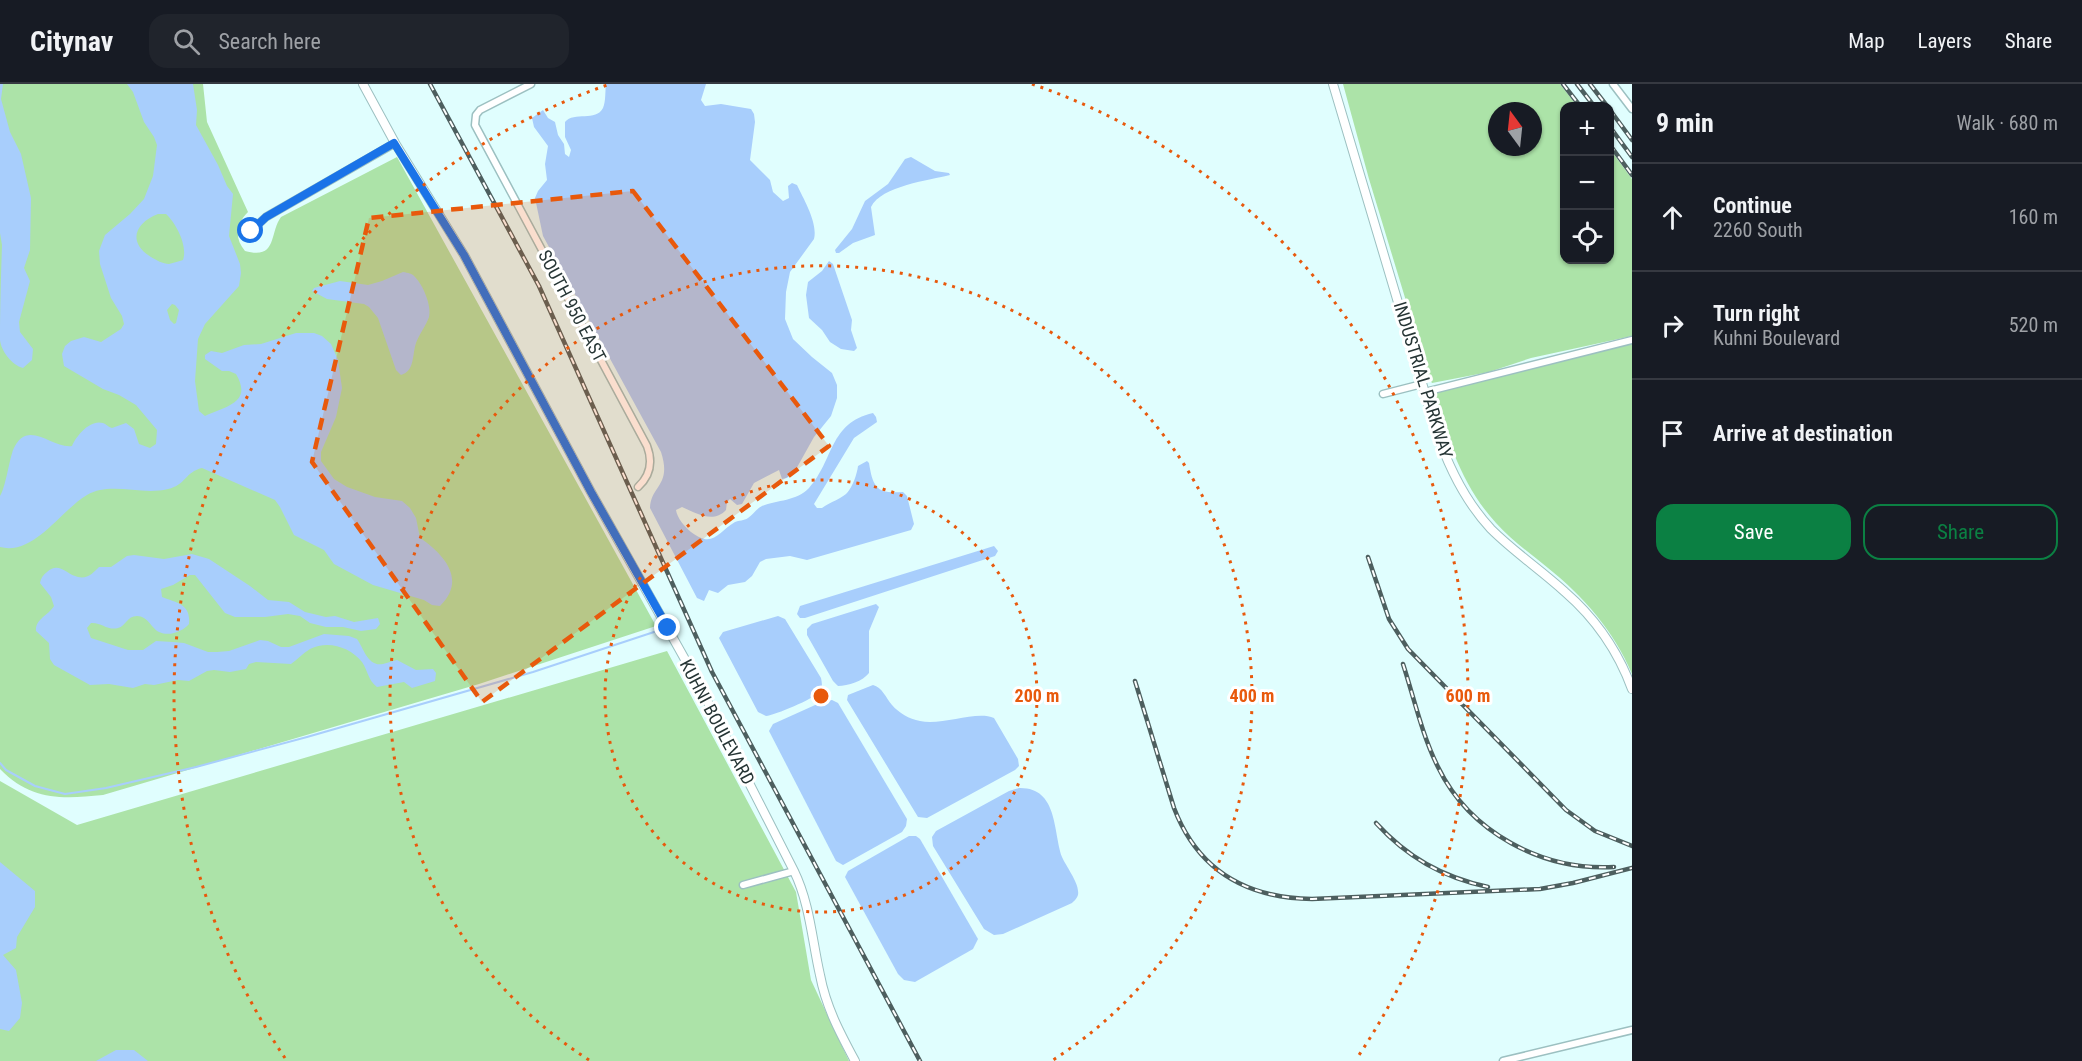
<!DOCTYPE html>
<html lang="en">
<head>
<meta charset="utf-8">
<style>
  body { margin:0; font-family:"Roboto Condensed",sans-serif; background:#20242c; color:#f1f3f6 }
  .controls { position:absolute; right:18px; top:18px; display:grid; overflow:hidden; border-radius:12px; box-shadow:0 2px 4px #0004 }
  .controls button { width:54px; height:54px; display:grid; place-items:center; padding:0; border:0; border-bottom:2px solid #363941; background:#171b24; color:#f1f3f6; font:30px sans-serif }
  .compass { position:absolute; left:1488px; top:18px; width:54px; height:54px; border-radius:50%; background:#171b24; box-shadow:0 2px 4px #0004; rotate:345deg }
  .stop { position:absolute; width:18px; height:18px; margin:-14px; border:4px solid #1a73e8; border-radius:50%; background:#fff }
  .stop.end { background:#1a73e8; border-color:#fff; box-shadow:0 2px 6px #0008 }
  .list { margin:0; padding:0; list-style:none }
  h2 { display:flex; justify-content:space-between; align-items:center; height:78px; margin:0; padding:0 24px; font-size:26px }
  h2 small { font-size:20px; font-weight:400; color:#9ea1a6 }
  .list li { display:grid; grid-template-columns:39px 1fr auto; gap:18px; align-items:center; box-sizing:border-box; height:108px; padding:0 24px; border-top:2px solid #363941 }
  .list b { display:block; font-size:22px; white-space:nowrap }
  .list p { margin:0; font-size:20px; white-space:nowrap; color:#9ea1a6 }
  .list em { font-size:20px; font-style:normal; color:#9ea1a6 }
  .actions { display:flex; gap:12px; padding:18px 24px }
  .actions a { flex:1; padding:14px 0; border:2px solid #0b8043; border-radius:18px; text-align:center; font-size:21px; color:#0b8043 }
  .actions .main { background:#0b8043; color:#fff }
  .icon { flex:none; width:33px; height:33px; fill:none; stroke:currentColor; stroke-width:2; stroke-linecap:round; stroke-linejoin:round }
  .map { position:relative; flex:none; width:1632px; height:977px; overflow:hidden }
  header { display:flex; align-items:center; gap:36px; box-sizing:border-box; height:84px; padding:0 30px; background:#171b24; border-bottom:2px solid #363941 }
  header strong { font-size:28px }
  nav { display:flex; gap:33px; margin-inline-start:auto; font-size:21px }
  .search { width:420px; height:54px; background:#20242c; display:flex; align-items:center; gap:15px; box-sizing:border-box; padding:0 21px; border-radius:18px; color:#9ea1a6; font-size:22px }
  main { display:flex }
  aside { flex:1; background:#171b24 }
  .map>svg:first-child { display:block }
  .green { fill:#ace3a8; fill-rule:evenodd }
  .water { fill:#a8cefc; fill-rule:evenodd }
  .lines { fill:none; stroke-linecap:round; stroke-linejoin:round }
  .stream { stroke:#a8cefc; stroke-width:2 }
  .minor-casing { stroke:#9cc0c1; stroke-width:9 }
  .tertiary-casing { stroke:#9cc0c1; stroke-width:10 }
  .minor { stroke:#fff; stroke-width:6 }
  .tertiary { stroke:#fff; stroke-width:8 }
  .rail-casing { stroke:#4d5f5f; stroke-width:4.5 }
  .rail { stroke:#fff; stroke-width:2; stroke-dasharray:7; stroke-linecap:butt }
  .route { stroke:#1a73e8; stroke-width:8 }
  .marked { fill:#e8590c; fill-opacity:0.2; stroke:#e8590c; stroke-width:4.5; stroke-dasharray:12 8; stroke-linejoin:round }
  .ring { fill:none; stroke:#e8590c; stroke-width:3; stroke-dasharray:3 6 }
  .labels { text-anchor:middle; stroke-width:6; stroke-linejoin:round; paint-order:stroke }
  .street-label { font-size:18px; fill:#263535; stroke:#fff }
  .centre { fill:#e8590c; stroke:#fff; stroke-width:3 }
  .ring-label { font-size:18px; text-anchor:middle; font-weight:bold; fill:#e8590c; stroke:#fff; stroke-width:6; stroke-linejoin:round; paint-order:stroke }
</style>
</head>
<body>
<header>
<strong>Citynav</strong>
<div class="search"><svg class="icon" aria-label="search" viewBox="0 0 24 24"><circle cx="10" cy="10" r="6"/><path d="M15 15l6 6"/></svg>Search here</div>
<nav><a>Map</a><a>Layers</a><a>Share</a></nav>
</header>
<main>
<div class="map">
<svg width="1632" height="977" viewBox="0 0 1632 977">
  <rect width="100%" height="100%" fill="#e0fefe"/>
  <g class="green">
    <path d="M 0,0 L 203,0 L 207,38 L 248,128 C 236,140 234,154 245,167 C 278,176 269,149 281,133 L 397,73 L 656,542 L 479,600 L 103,711 C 62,715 31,717 0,685 Z"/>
    <path d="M 1343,0 L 1560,0 L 1577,22 L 1564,22 L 1564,176 L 1610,176 L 1610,65 L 1632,95 L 1632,252 L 1531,274 L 1489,288 L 1432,299 L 1430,296 L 1369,95 ZM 1497,27 L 1533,27 L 1533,63 L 1497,63 Z"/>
    <path d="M 1632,258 L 1632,590 C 1614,547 1584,513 1548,484 C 1530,469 1511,456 1496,439 C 1462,402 1448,356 1433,308 Z"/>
    <path d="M 667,567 L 796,808 L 811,896 L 849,977 L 0,977 L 0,697 L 77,741 Z"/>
  </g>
  <g class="water">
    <path d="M 0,0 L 3,0 L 1,15 L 10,48 L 21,70 L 31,114 L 30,166 L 24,184 L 30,197 L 19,238 L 20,248 L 33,265 L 32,276 L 23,284 C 12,281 1,267 0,256 C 0,227 1,191 2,161 L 0,149 Z"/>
    <path d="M 127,0 L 193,0 L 197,26 L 196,41 L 218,81 L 227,102 L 233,110 L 229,152 L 240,180 L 241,189 L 239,202 L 205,240 L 198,255 L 195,297 L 199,327 L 205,332 C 226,322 253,319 236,290 L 229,287 L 222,287 L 205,275 L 205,271 L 211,267 L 222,269 L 244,261 L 261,260 L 296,249 L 314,249 L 322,252 L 331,260 L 338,276 L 342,304 L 336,333 L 321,368 L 321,377 L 334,395 L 347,403 L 375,413 L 402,417 L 410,424 L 416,434 L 420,454 C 444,470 467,496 440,522 L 432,521 L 424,516 L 373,501 L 334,480 L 324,466 L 294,451 L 280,423 L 275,416 L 202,384 C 185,388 186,401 168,405 C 141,412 111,397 87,411 C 61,426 34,472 0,463 L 0,412 C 5,405 9,378 13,366 C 27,333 52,365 72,362 C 76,352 90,335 103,339 C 106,340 108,343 112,344 L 126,339 L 134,345 L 139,360 L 150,364 L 156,360 L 157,346 L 136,321 L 119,311 L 103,305 L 64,282 L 62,270 L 65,262 L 71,257 L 84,253 L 101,258 L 121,245 L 124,240 L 122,232 L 111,214 L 100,180 L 99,167 L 105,151 L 130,130 L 144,115 L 153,92 L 157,61 L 154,53 L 144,38 L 133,8 ZM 158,130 L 166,130 C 176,139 188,162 183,176 C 179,177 174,179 169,180 C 163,180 156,176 151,173 C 127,158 135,139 158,130 ZM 172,220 L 175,221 L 179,226 L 176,239 L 174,240 L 170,236 L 167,226 Z"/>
    <path d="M 606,0 L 706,0 L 701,16 L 705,22 L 721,20 L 751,25 L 754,30 L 755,38 L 750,76 L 770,96 L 773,108 L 783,117 L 789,114 L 788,102 L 792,99 L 797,101 C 804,116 818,139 814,155 L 790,188 L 786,208 L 785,235 L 793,255 L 812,273 L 832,289 L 837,301 L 837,314 L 831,332 L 814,353 L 795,387 L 787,394 L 782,395 L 779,386 L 754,399 L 742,420 L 737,421 L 730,415 L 727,418 L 726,426 C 713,440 696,429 682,423 L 676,426 C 677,434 685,443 691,448 C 713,465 718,448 735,438 C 739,436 744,437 748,434 C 753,431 756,425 762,422 C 777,416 797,417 809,404 C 834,376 829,339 873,329 L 876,333 L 877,338 L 854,354 L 814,420 L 817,424 L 822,424 C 829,419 844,413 847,409 C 853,402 857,390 858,382 L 867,377 L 869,379 C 873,404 877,410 903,408 L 907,412 L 914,440 L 911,446 L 807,476 L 790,472 L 766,475 L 760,478 L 752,492 L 745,498 L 728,501 L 718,509 L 709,506 L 704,517 L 697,514 L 650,424 C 651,401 672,402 661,368 L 543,152 L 535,114 L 538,107 L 547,96 L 545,80 L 548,62 L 534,43 L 532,34 L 543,26 L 548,34 L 555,38 L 558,51 L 564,60 L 565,70 L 569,73 L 571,66 L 565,53 L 565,38 C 574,27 596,38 603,24 C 606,17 605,7 606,0 Z"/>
    <path d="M 911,73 L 935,87 L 949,89 L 950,91 C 930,96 881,102 871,123 L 875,151 L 853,159 L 839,169 L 836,169 L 835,166 L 852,145 L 865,117 L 888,100 L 905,75 Z"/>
    <path d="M 829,177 L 833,180 L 852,236 L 851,246 L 857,264 L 854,267 L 841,265 L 830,258 L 822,246 L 809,234 L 806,211 L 808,198 L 822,187 Z"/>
    <path d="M 403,188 C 408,189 412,189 415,193 C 423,201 432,222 429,233 C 426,242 419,250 416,259 C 412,271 415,287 401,291 L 396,286 L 378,234 L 369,223 L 364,220 L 327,215 L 312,207 L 314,204 L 340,197 L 368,201 L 382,197 Z"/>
    <path d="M 994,462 L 998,467 L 995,472 L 805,534 L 800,534 L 797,530 L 800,522 Z"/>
    <path d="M 192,470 L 209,475 L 250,502 L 268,516 L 289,518 L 305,528 L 326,533 L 335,532 L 354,538 L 378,534 L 380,540 L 376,545 L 361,547 L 343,543 L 326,543 L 310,539 L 300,532 L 288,530 L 265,533 L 235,533 L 225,529 L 195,491 L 190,491 L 173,501 L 161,505 L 162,513 C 177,519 191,520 189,540 C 183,547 170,553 159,548 C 151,544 148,532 137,532 C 127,532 126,542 118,544 C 108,547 101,538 91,539 L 87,544 L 91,554 L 128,566 L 143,566 L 156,557 L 173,558 L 184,559 L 208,568 L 217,568 L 229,567 L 260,556 L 268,557 L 281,563 L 289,563 L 324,550 L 349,552 L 357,555 C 364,565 368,583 383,580 C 388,579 392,577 397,576 L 416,586 L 433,585 L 436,589 L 435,597 L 412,604 L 404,598 L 377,603 C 368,596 368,587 362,578 C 350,563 328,556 310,565 C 303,569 297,576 291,580 L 256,578 L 249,580 L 246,585 L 230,588 L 214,586 L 207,587 L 189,597 L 178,596 L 154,601 L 145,600 L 133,604 L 109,600 L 90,601 L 54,581 L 50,575 L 49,559 L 36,547 C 35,535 48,532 54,522 L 51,513 L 40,499 C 41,494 43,491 47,488 C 59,477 67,491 78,493 C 88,495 93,489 99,483 L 111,483 L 127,472 L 134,471 L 164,475 Z"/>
    <path d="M 876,520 L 879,523 L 869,547 L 869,589 C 863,597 848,602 838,602 L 833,597 L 807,551 L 807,545 L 812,540 Z"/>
    <path d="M 778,532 L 785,535 L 821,594 C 822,599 823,604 819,608 C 814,615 775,631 766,632 L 758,628 L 719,554 L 723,548 Z"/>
    <path d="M 873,601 C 882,603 886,614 892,621 C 899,629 909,635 920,637 C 942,642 976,626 994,634 L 1018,675 L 1019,682 L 1015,686 L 927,734 L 918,733 L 847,616 L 848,611 Z"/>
    <path d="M 832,616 L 838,619 L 907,735 L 906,742 L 902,748 L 843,781 L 836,777 L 769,647 L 773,640 L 824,617 Z"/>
    <path d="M 1019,704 C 1058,703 1053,747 1062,773 C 1066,782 1078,798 1078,807 C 1079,812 1076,815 1072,819 L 1003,850 L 994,851 L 984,845 L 933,762 L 932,753 L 936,747 L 1009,707 Z"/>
    <path d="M 909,752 L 916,752 L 920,755 L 978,855 L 973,865 L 915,898 L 904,896 L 898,890 L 845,793 L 848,787 Z"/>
    <path d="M 0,778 L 35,807 L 35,823 L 17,853 L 16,864 L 3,871 L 16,886 L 22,919 L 20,934 L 9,947 L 0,945 Z"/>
    <path d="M 116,966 L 134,966 L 148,977 L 96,977 Z"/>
  </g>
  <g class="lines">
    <path class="stream" d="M 0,679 L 6,686 L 35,702 L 65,710 L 106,704 L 196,683 L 307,653 L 533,588 L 654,548"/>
    <g class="minor-casing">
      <g id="minor">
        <path d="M 531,0 L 480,26 L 476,31 L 475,41 L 647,362 C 653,378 650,392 638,403"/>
        <path d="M 1613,0 L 1632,25"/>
        <path d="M 251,147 L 266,133 L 395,59"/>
        <path d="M 1425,308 L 1632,256"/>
        <path d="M 1383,310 L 1422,300"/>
        <path d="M 743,801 L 794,787"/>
        <path d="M 1503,977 L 1632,946"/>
      </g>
    </g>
    <g class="tertiary-casing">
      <g id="tertiary">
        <path d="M 363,0 L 395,59 L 464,171 L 591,408 L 696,595 L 794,787 C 810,820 812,856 820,891 C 826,923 840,949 855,977"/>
        <path d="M 1333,0 L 1436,346 C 1448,382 1465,417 1491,445 C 1514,468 1541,486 1565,508 C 1595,534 1618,567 1632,605"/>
      </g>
    </g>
    <use href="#minor" class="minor"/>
    <use href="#tertiary" class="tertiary"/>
    <g class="rail-casing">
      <g id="rail">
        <path d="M 430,0 L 539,202 L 712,588 L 920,977"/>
        <path d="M 1563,0 L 1580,22"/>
        <path d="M 1577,0 L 1594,22"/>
        <path d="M 1590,0 L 1607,22"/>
        <path d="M 1610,26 L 1632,56"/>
        <path d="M 1610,43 L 1632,73"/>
        <path d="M 1610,61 L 1632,91"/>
        <path d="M 1368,473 L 1389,535 L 1408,565 L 1566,726 L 1595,747 L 1632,762"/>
        <path d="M 1403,580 C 1414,614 1422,651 1438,683 C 1470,749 1543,787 1614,783"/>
        <path d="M 1135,597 L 1174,724 C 1198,787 1247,814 1312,815 L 1540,805 L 1573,799 L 1632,784"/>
        <path d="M 1376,739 C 1407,773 1442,793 1488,803"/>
      </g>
    </g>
    <use href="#rail" class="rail"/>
  </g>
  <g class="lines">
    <path class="route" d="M 251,147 L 266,133 L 394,59 L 464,171 L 591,408 L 668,544"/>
  </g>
  <path class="marked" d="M 633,107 L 829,362 L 482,618 L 312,378 L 369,134 Z"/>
  <g class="ring">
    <circle cx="821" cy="612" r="216"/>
    <path d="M589 976A431 431 0 1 1 1053 976"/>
    <path d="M285 974A647 647 0 0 1 610 0M1032 0A647 647 0 0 1 1357 974"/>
  </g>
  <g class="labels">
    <g class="street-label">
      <text transform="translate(572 222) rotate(62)" y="6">SOUTH 950 EAST</text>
      <text transform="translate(1423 296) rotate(73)" y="6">INDUSTRIAL PARKWAY</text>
      <text transform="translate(717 638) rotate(62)" y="6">KUHNI BOULEVARD</text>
    </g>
  </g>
  <circle cx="821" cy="612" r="9" class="centre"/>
  <g class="ring-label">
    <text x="1037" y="618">200 m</text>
    <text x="1252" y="618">400 m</text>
    <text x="1468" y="618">600 m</text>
  </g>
</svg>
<div class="controls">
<button>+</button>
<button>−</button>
<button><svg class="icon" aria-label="locate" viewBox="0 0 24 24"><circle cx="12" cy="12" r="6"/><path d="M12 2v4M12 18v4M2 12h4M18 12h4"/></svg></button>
</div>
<svg class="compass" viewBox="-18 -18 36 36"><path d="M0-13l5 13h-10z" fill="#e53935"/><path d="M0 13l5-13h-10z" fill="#9ea1a6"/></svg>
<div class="stop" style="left:251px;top:147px"></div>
<div class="stop end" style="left:668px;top:544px"></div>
</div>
<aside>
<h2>9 min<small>Walk · 680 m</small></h2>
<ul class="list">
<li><svg class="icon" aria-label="ahead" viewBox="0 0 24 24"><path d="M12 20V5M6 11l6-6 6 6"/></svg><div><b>Continue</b><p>2260 South</p></div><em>160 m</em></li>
<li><svg class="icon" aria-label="right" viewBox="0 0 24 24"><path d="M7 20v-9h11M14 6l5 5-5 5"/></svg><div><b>Turn right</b><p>Kuhni Boulevard</p></div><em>520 m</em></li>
<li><svg class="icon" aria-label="arrive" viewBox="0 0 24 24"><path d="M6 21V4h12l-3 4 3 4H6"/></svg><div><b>Arrive at destination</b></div></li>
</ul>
<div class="actions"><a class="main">Save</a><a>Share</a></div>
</aside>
</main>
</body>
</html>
